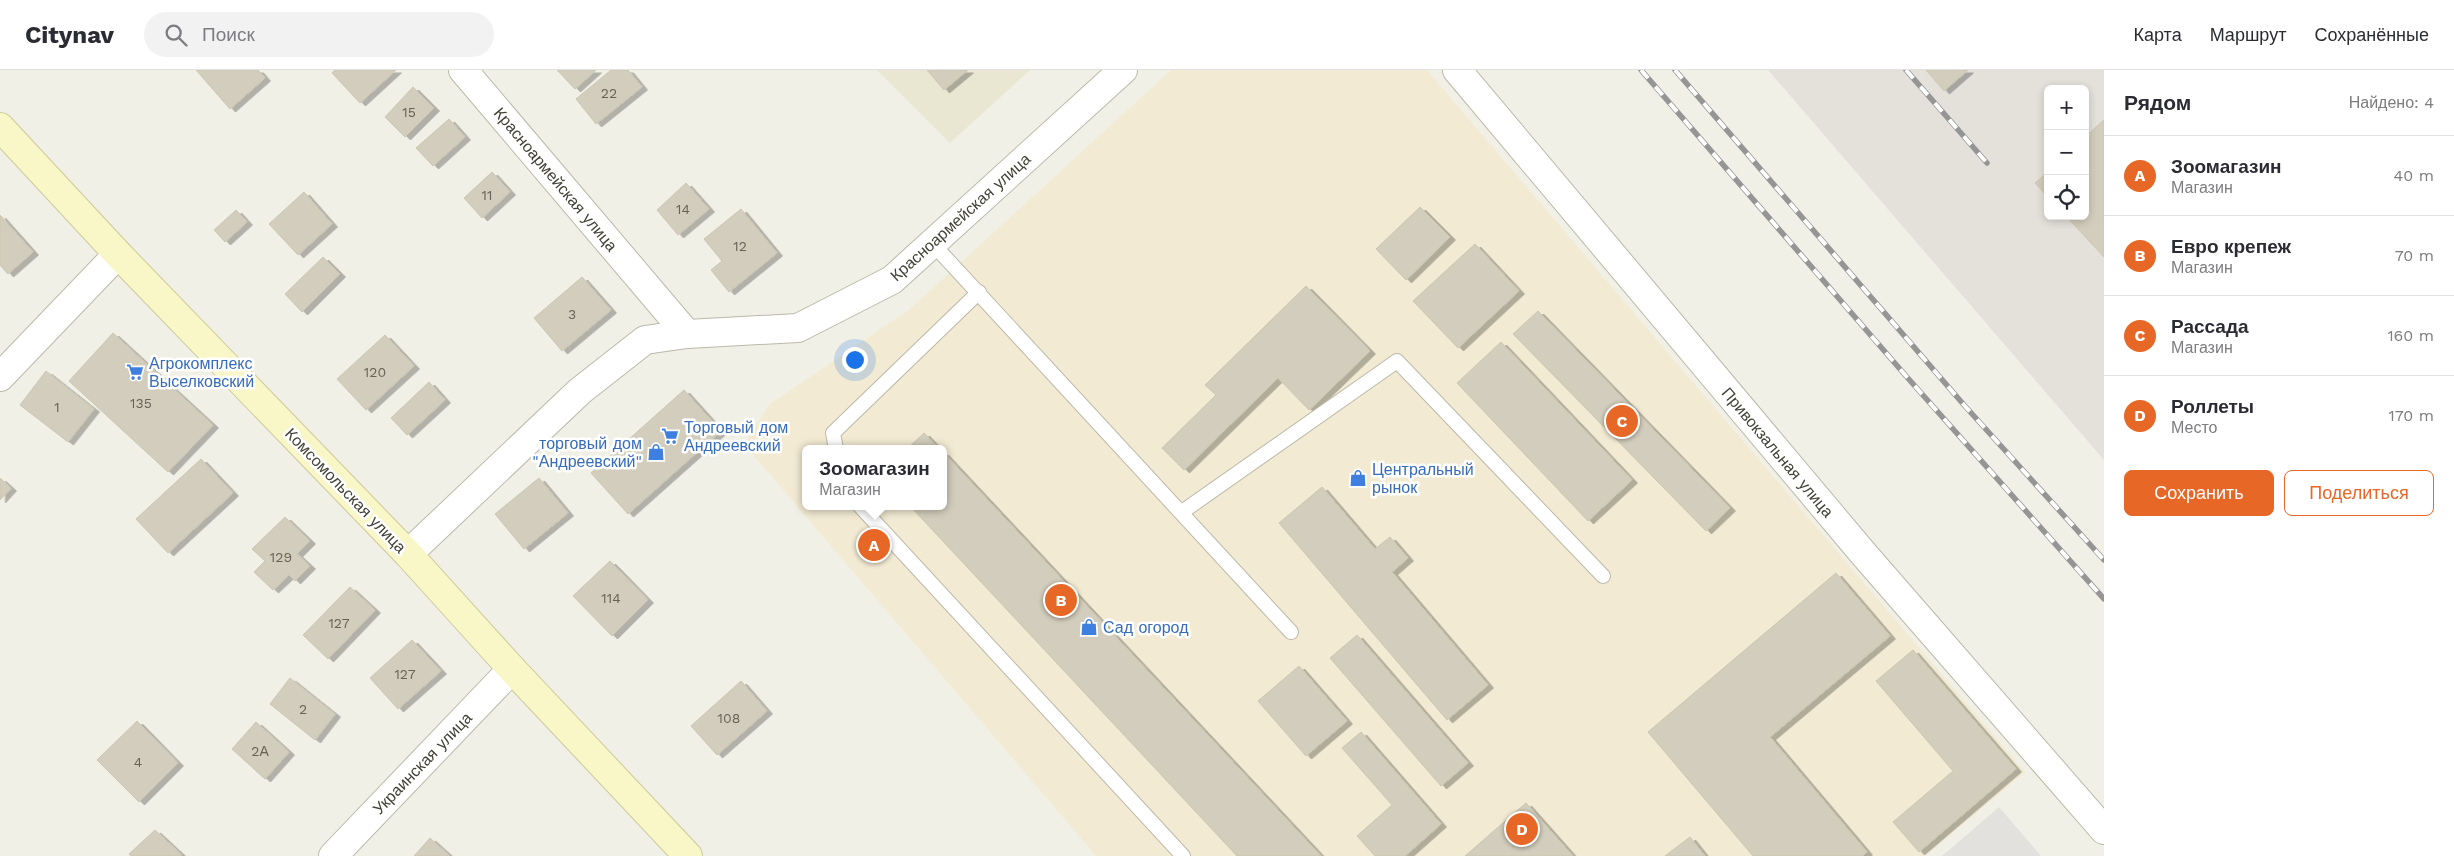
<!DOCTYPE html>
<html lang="ru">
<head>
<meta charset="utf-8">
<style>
  body { margin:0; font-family:"Work Sans",sans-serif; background:#f2f2f3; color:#2b2b33 }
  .controls { position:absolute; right:15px; top:15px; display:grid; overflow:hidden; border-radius:8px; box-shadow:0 2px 8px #0003 }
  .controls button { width:45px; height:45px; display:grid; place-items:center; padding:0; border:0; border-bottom:1px solid #e1e1e2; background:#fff; color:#2b2b33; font:25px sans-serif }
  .you { position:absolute; left:854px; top:289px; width:18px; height:18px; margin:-12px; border:4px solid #fff; border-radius:50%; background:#1a73e8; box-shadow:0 0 0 8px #1a73e833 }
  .badge { display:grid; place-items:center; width:32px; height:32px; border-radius:50%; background:#e76727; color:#fff; font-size:16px; font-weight:700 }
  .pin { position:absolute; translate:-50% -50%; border:2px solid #fff; box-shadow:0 1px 5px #0006 }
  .popup { position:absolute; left:802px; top:375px; width:145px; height:65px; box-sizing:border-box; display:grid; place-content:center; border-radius:8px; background:#fff; filter:drop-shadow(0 1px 4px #0005); font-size:16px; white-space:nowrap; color:#7c7c81 }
  .popup b { font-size:19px; color:#2b2b33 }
  .popup::after { content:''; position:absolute; left:50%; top:100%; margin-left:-10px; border:10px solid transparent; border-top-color:#fff }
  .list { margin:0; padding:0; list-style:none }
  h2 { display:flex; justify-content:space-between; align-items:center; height:65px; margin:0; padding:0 20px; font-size:21px }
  h2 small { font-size:16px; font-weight:400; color:#7c7c81 }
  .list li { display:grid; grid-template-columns:32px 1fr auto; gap:15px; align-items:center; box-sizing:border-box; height:80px; padding:0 20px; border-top:1px solid #e1e1e2 }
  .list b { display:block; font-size:19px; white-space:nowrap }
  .list p { margin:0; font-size:16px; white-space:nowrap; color:#7c7c81 }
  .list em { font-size:16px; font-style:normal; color:#7c7c81 }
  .actions { display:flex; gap:10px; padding:15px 20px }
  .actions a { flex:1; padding:11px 0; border:1px solid #e76727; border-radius:8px; text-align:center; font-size:18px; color:#e76727 }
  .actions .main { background:#e76727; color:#fff }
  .icon { flex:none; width:28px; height:28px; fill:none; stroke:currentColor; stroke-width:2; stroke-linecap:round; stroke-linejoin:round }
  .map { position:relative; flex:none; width:2104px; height:786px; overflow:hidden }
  header { display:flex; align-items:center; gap:30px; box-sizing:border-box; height:70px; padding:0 25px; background:#fff; border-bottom:1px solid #e1e1e2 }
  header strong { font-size:24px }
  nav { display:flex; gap:28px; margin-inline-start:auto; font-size:18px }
  .search { width:350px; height:45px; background:#f2f2f3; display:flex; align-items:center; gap:12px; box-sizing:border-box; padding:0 18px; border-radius:28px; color:#7c7c81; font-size:19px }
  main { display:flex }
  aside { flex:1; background:#fff }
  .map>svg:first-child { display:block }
  .commercial { fill:#f2ead2; fill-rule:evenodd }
  .industrial { fill:#e4e1db; fill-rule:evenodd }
  .education { fill:#e9e7d1 }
  .parking { fill:#e3e1de }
  .building { fill:#d2cdbc; stroke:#ccc6b0; filter:url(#shadow) }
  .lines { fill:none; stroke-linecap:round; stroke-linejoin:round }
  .lane-casing { stroke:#bcb9a9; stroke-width:16 }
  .street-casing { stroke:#bcb9a9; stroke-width:30 }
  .secondary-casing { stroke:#cdc999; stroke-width:30 }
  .lane { stroke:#fff; stroke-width:14 }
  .street { stroke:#fff; stroke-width:28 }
  .secondary { stroke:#f9f6c8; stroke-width:28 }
  .rail-casing { stroke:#959595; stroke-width:5.5 }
  .rail { stroke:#fff; stroke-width:4; stroke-dasharray:11; stroke-linecap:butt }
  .labels { text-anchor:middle; stroke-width:5; stroke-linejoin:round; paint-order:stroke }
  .number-label { font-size:14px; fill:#676358 }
  .street-label { font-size:16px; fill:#434036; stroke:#fff }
  .shop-label { font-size:16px; fill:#366cbe; stroke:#fff; text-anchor:start }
</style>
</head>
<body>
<header>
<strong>Citynav</strong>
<div class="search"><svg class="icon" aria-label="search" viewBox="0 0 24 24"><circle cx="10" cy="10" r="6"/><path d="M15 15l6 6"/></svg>Поиск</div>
<nav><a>Карта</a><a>Маршрут</a><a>Сохранённые</a></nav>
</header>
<main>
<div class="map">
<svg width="2104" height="786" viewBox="0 0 2104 786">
  <defs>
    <filter id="shadow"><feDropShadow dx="5.5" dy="3" stdDeviation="0" flood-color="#0004"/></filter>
  </defs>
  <rect width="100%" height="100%" fill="#f1f0e6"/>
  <path class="commercial" d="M 1171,0 L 1427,0 L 2025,702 L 1925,786 L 1096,786 L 744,374 L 770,334 L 909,240 ZM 805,379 L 943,379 L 943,436 L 805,436 Z"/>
  <path class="industrial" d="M 1768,0 L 2104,0 L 2104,390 ZM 2048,19 L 2085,19 L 2085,146 L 2048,146 Z"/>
  <path class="education" d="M 877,0 L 1030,0 L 950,73 Z"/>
  <path class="parking" d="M 1999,737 L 2041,786 L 1942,786 Z"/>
  <g class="building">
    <path d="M 196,0 L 258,0 L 265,8 L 230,39 Z"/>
    <path d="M 335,0 L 396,0 L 360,33 L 332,3 Z"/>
    <path d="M 557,0 L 596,0 L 575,19 Z"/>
    <path d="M 611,0 L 628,0 L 642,17 L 596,54 L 576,29 Z"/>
    <path d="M 927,0 L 968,0 L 944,20 Z"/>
    <path d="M 1926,0 L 1968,0 L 1944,21 Z"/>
    <path d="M 413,17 L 434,38 L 405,67 L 385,47 Z"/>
    <path d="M 449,49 L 465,67 L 433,96 L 416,78 Z"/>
    <path d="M 2104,50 L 2104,187 L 2066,146 L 2085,146 L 2085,67 Z"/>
    <path d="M 492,102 L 510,122 L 482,148 L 464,128 Z"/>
    <path d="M 2048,102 L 2048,127 L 2035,113 Z"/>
    <path d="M 686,113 L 709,139 L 678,165 L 657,140 Z"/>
    <path d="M 304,122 L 332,154 L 298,185 L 269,154 Z"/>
    <path d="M 1420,137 L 1450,167 L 1406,210 L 1376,179 Z"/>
    <path d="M 741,139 L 777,183 L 729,222 L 711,200 L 722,191 L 704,169 Z"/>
    <path d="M 236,140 L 247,152 L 225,172 L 214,160 Z"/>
    <path d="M 0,145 L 33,182 L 8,204 L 0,195 Z"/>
    <path d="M 1475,174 L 1519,221 L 1458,278 L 1413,231 Z"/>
    <path d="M 323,187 L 340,204 L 302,242 L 285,224 Z"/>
    <path d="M 582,207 L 611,240 L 562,281 L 534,248 Z"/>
    <path d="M 1306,216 L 1370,281 L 1309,340 L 1278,308 L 1184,400 L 1162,378 L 1216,325 L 1205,315 Z"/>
    <path d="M 1538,241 L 1730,438 L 1706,461 L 1513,264 Z"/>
    <path d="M 113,263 L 213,355 L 168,402 L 69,311 Z"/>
    <path d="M 385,265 L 414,296 L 366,340 L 337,309 Z"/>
    <path d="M 1501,272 L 1632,410 L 1588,451 L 1457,313 Z"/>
    <path d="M 46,301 L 94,339 L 68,372 L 20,335 Z"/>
    <path d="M 429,312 L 445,330 L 407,365 L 391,348 Z"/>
    <path d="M 684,320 L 721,361 L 628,444 L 591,403 Z"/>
    <path d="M 924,363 L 939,379 L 907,379 Z"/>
    <path d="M 943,382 L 1321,786 L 1237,786 L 910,436 L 943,436 Z"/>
    <path d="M 201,389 L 233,423 L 168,483 L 136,449 Z"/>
    <path d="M 0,408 L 11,418 L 0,430 Z"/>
    <path d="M 539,408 L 568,443 L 524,479 L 495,444 Z"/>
    <path d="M 1322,417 L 1375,479 L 1390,467 L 1408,488 L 1392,502 L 1488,615 L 1447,650 L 1279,453 Z"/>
    <path d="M 285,447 L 310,471 L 297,484 L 310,496 L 295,511 L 289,505 L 273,520 L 254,502 L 265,491 L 252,479 Z"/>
    <path d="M 610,491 L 648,530 L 612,566 L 573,526 Z"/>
    <path d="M 1836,503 L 1890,566 L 1770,667 L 1867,782 L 1862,786 L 1753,786 L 1648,662 Z"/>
    <path d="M 350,517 L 375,540 L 328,589 L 303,565 Z"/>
    <path d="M 1357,565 L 1468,693 L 1441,716 L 1330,588 Z"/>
    <path d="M 412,570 L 441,601 L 398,639 L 370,608 Z"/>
    <path d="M 1913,580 L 2016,699 L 1919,782 L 1893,752 L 1953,701 L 1876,611 Z"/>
    <path d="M 1299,596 L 1347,651 L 1306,686 L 1258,631 Z"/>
    <path d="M 290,608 L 335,644 L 315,670 L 270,634 Z"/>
    <path d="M 741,611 L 767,641 L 717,685 L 691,656 Z"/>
    <path d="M 137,651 L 178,693 L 139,732 L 97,690 Z"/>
    <path d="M 256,652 L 289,682 L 265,709 L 232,679 Z"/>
    <path d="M 1361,662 L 1441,754 L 1405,786 L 1375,786 L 1357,766 L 1392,735 L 1342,678 Z"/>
    <path d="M 1526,733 L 1573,786 L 1465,786 Z"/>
    <path d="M 155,760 L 182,785 L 181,786 L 131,786 L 129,784 Z"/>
    <path d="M 1690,767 L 1705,786 L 1665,786 Z"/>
    <path d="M 430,768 L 450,786 L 414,786 Z"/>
  </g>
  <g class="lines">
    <g class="lane-casing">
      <g id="lane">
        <path d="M 932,173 L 1291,562"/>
        <path d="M 836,379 L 833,363 L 979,222"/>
        <path d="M 860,436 L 1183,786"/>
        <path d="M 1182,442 L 1397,291 L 1603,506"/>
      </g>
    </g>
    <g class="street-casing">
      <g id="street">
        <path d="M 463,0 L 687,264"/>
        <path d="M 1457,0 L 1862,482 L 2104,760"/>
        <path d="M 0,307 L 118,184"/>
        <path d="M 408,484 L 580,321 L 645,270 L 687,264 L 798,258 L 892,210 L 1123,0"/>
        <path d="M 333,786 L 512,599"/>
      </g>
    </g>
    <g class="secondary-casing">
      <path id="secondary" d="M 0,57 L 118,184 L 408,484 L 512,599 L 688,786"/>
    </g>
    <use href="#lane" class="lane"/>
    <use href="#street" class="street"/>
    <use href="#secondary" class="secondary"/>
    <g class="rail-casing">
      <g id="rail">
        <path d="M 1641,0 L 1906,306 L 2104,529"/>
        <path d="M 1675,0 L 1964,335 L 2104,490"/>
        <path d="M 1906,0 L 1987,93"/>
      </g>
    </g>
    <use href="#rail" class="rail"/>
  </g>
  <defs>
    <g id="supermarket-bare" transform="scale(1.35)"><path d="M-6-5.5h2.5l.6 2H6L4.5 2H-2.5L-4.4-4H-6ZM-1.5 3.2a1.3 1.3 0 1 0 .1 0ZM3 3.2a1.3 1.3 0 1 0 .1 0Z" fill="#3f7fe0" stroke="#fff" stroke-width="2.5" paint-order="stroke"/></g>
    <g id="shop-bare" transform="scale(1.35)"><path d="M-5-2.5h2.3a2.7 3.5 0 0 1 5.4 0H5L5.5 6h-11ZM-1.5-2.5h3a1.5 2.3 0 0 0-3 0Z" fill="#3f7fe0" stroke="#fff" stroke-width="2.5" paint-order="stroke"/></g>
  </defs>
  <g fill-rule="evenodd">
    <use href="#supermarket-bare" x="135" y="302"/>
    <use href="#supermarket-bare" x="670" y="366"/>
    <use href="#shop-bare" x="656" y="382"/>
    <use href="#shop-bare" x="1358" y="408"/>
    <use href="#shop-bare" x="1089" y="557"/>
  </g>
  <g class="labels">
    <g class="number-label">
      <text x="609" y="28">22</text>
      <text x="409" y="47">15</text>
      <text x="487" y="130">11</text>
      <text x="683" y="144">14</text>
      <text x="740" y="181">12</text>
      <text x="572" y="249">3</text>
      <text x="375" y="307">120</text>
      <text x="141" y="338">135</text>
      <text x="57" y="342">1</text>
      <text x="281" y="492">129</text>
      <text x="611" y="533">114</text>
      <text x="339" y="558">127</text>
      <text x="405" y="609">127</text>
      <text x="303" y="644">2</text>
      <text x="729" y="653">108</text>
      <text x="260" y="686">2А</text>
      <text x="138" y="697">4</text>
    </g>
    <g class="street-label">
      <text transform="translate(556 109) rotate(50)" y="6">Красноармейская улица</text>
      <text transform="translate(960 147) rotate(-42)" y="6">Красноармейская улица</text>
      <text transform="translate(1778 382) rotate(50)" y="6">Привокзальная улица</text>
      <text transform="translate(346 420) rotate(46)" y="6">Комсомольская улица</text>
      <text transform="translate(422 693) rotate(-46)" y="6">Украинская улица</text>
    </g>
    <g class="shop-label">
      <text x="149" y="299">Агрокомплекс<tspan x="149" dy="18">Выселковский</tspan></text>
      <text x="684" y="363">Торговый дом<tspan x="684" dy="18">Андреевский</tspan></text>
      <text x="642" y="379" text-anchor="end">торговый дом<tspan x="642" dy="18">"Андреевский"</tspan></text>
      <text x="1372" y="405">Центральный<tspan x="1372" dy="18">рынок</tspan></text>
      <text x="1103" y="563">Сад огород</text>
    </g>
  </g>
</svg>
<div class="controls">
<button>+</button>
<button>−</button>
<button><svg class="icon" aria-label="locate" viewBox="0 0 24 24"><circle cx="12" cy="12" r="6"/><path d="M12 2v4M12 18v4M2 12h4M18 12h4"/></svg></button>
</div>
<div class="you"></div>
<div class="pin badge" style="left:874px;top:475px">A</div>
<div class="popup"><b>Зоомагазин</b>Магазин</div>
<div class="pin badge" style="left:1061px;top:530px">B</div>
<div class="pin badge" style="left:1622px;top:351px">C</div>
<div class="pin badge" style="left:1522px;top:759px">D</div>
</div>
<aside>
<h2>Рядом<small>Найдено: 4</small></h2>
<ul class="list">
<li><span class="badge">A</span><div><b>Зоомагазин</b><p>Магазин</p></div><em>40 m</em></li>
<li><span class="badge">B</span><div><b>Евро крепеж</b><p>Магазин</p></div><em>70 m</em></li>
<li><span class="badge">C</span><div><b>Рассада</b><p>Магазин</p></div><em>160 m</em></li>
<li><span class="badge">D</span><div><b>Роллеты</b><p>Место</p></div><em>170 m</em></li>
</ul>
<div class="actions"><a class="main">Сохранить</a><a>Поделиться</a></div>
</aside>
</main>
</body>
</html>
